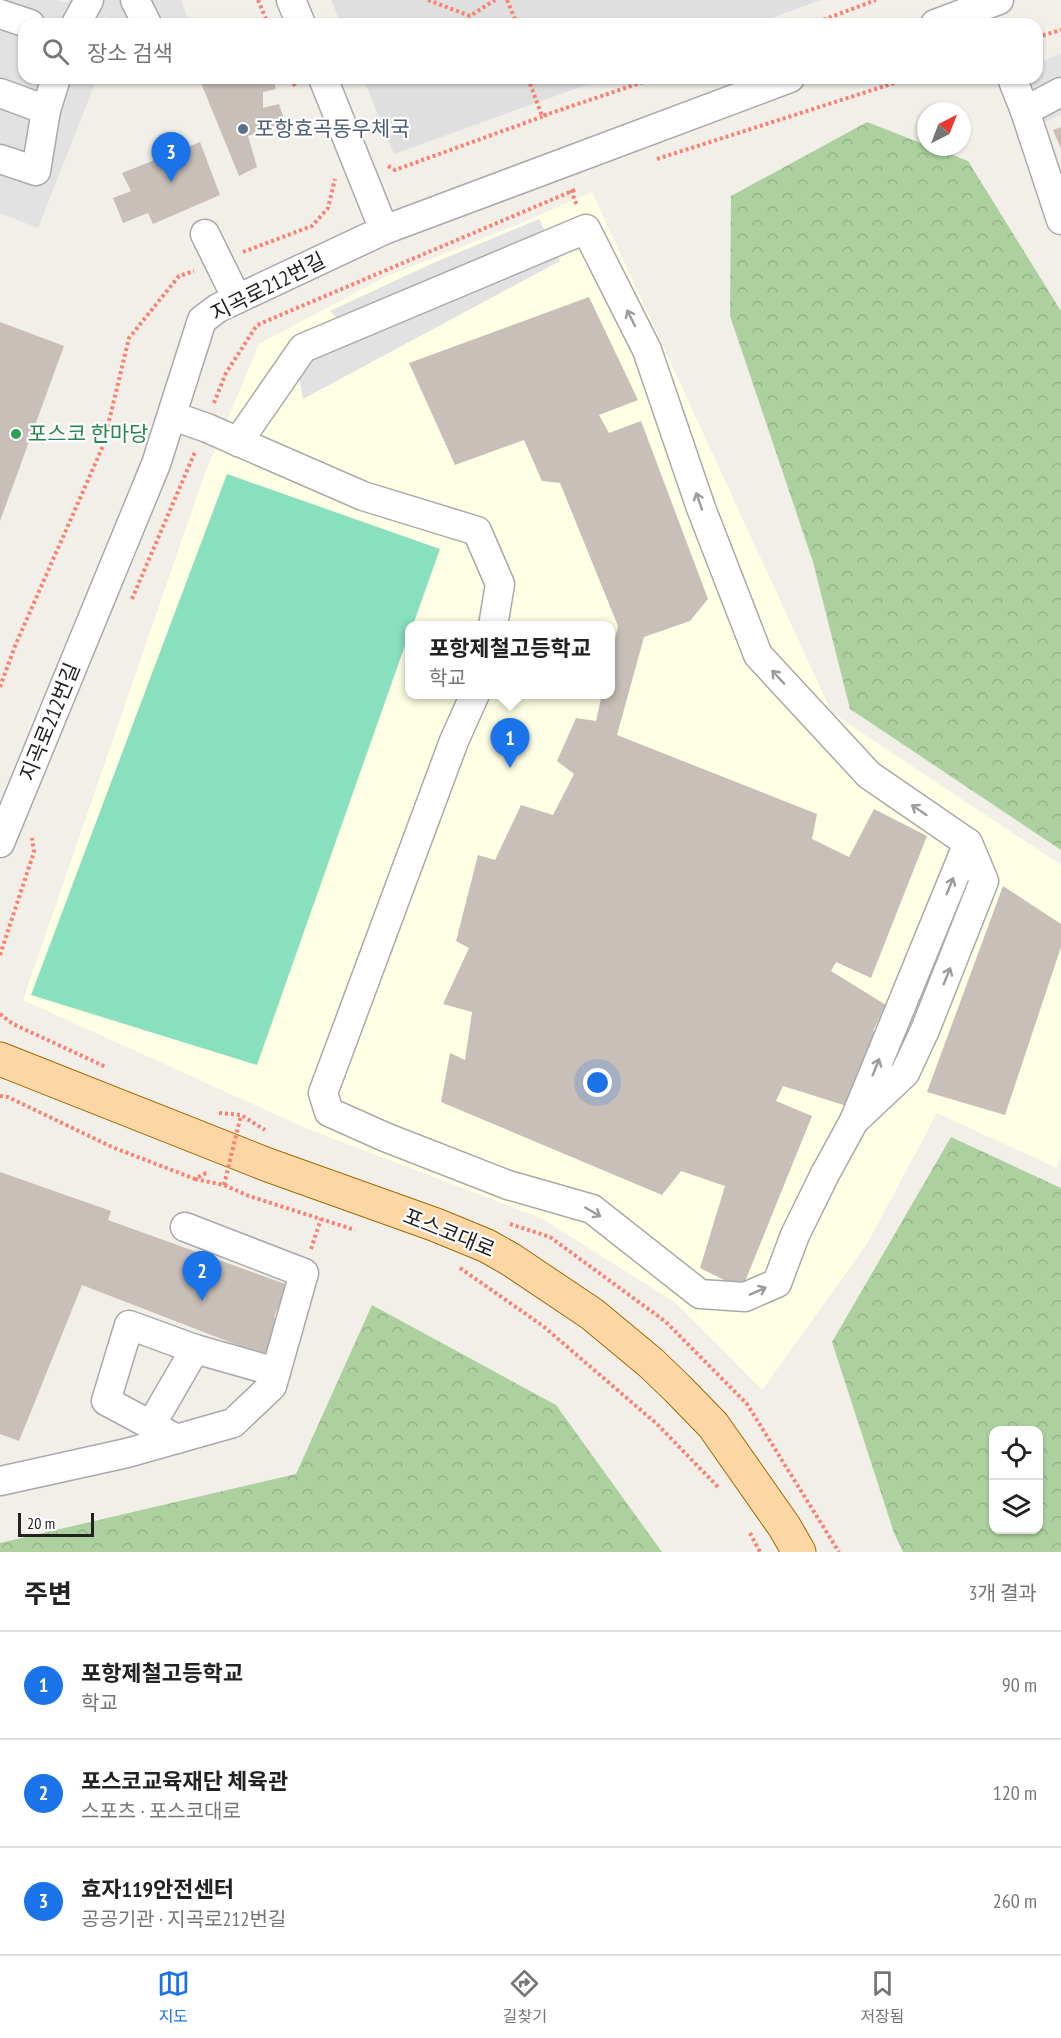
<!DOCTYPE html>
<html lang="ko">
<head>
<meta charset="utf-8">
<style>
  body { margin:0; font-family:"PT Sans Narrow","Noto Sans KR",sans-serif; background:#f6f6f6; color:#222 }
  .controls { position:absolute; right:18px; bottom:18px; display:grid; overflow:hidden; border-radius:12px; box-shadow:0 2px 4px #0004 }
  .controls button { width:54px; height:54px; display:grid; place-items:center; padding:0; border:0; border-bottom:2px solid #e0e0e0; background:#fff; color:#222; font:30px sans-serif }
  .compass { position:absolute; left:917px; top:102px; width:54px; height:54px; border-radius:50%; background:#fff; box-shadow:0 2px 4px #0004; rotate:42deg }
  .scale { position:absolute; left:18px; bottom:15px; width:76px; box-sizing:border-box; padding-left:6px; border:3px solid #222; border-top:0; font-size:16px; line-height:21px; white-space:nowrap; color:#222; -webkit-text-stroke:4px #fff; paint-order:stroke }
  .you { position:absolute; left:598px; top:1083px; width:21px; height:21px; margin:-15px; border:4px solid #fff; border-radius:50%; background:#1a73e8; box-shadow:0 0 0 9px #1a73e833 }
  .badge { display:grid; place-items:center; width:39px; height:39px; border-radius:50%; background:#1a73e8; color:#fff; font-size:20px; font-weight:700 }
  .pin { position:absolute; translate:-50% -50px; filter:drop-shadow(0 2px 3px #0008) }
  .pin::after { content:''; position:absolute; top:32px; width:21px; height:18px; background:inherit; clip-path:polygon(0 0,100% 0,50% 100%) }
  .popup { position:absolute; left:405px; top:621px; width:210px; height:78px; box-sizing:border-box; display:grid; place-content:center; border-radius:12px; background:#fff; filter:drop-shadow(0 2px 4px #0005); font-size:20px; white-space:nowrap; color:#767676 }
  .popup b { font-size:22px; color:#222 }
  .popup::after { content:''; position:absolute; left:50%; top:100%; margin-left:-12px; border:12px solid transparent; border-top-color:#fff }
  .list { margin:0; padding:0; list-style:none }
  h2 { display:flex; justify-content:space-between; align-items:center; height:78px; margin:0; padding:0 24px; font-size:26px }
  h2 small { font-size:20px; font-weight:400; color:#767676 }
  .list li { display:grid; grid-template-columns:39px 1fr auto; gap:18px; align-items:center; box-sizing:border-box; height:108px; padding:0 24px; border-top:2px solid #e0e0e0 }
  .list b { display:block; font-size:22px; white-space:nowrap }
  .list p { margin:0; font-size:20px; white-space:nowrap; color:#767676 }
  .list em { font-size:20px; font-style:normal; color:#767676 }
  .icon { flex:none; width:33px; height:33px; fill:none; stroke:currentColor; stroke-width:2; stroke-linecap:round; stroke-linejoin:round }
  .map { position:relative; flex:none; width:1061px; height:1552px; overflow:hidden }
  .search { position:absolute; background:#fff; box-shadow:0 2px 4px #0004; left:18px; right:18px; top:18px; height:66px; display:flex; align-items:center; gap:15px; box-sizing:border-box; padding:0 21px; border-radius:18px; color:#767676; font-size:22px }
  .sheet { height:402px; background:#fff }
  nav { display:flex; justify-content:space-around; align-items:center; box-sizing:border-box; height:84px; border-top:2px solid #e0e0e0; background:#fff; font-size:16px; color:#767676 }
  nav a { display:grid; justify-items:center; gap:3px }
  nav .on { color:#1a73e8 }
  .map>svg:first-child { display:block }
  .residential { fill:#e0dfdf }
  .education { fill:#ffffe5; fill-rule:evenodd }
  .forest { fill:url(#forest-crowns); fill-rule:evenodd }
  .pitch { fill:#88e0be }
  .parking { fill:#e2e2e2 }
  .building { fill:#c7bfb8 }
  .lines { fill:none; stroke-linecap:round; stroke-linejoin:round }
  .minor-casing { stroke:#a9a9a9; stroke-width:31 }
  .major-casing { stroke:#a06b00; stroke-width:35 }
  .path { stroke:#fa8072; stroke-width:4; stroke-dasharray:3 3; stroke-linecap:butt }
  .minor { stroke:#fff; stroke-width:28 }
  .major { stroke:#fcd6a4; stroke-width:33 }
  .path-bridge { stroke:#fa8072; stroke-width:4; stroke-dasharray:3 3; stroke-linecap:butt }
  .oneway { stroke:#9c9c9c }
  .service-dot { fill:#5c6f8a; stroke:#fff; stroke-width:2 }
  .leisure-dot { fill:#2e9e5b; stroke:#fff; stroke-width:2 }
  .labels { text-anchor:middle; stroke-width:4.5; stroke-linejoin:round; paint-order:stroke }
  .service-label { font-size:21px; fill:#4e5e75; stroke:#fff; text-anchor:start }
  .street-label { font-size:21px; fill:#222; stroke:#fff }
  .leisure-label { font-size:21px; fill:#27864d; stroke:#fff; text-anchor:start }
</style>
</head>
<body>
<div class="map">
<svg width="1061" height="1552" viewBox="0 0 1061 1552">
  <defs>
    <pattern id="forest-crowns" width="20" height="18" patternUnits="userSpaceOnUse" patternTransform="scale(1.5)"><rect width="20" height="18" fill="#add19e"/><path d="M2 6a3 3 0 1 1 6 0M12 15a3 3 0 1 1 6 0" fill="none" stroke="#95b388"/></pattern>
  </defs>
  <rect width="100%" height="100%" fill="#f2efe9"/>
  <g class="residential">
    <path d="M 331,0 L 821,0 L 755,24 L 341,24 Z"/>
    <path d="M 363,78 L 605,78 L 394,154 Z"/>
  </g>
  <path class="education" d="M 592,192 L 832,713 L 1061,865 L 1061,1154 L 1057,1168 L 937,1113 L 867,1244 L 762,1390 L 676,1303 L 541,1218 L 308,1129 L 23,1000 L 205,473 L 259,344 L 385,277 L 519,224 ZM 410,626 L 610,626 L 610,694 L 410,694 Z"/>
  <g class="forest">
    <path d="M 867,122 L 926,145 L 926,147 L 932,147 L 968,161 L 1061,311 L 1061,850 L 850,709 L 813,562 L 730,316 L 731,196 Z"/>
    <path d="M 951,1137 L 1061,1188 L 1061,1552 L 903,1552 L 894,1533 L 832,1342 ZM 994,1430 L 1038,1430 L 1038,1530 L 994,1530 Z"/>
    <path d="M 372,1305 L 556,1405 L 662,1552 L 0,1552 L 0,1543 L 296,1474 Z"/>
  </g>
  <path class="pitch" d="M 227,474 L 440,549 L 413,625 L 410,626 L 409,634 L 257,1065 L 31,995 Z"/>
  <g class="parking">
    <path d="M 0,0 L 57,0 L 67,3 L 69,0 L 181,0 L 190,24 L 111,24 L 106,15 L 102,24 L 24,24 L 24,78 L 97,78 L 38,228 L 0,213 Z"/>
    <path d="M 1061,53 L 1061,114 L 1044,123 L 1029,78 L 1037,78 L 1037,64 Z"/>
    <path d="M 539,219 L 560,261 L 303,399 L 294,347 L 339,320 L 330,311 L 431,264 Z"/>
  </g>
  <g class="building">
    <path d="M 215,78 L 273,78 L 276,89 L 263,92 L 263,108 L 279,104 L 285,122 L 248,136 L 257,167 L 239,176 L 201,83 Z"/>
    <path d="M 1061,127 L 1061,149 L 1053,130 Z"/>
    <path d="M 200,142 L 220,195 L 153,224 L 148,213 L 123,223 L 113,198 L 131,191 L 122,173 Z"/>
    <path d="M 589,297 L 638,400 L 599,415 L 609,433 L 641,421 L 708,599 L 690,621 L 644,637 L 617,735 L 817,814 L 812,839 L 849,857 L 874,809 L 927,836 L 871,978 L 836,962 L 831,971 L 886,1005 L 873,1031 L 879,1036 L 850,1107 L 783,1086 L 776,1101 L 812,1116 L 742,1289 L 700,1268 L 725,1186 L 681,1171 L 662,1195 L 441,1102 L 450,1053 L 465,1060 L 472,1012 L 443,1004 L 469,948 L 456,941 L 478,855 L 495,860 L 521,805 L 553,815 L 574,774 L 557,761 L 576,718 L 596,721 L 602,694 L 610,694 L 610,658 L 618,626 L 560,483 L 542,481 L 524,440 L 455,465 L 409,363 Z"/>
    <path d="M 0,322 L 64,346 L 0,521 Z"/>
    <path d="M 1003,886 L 1061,924 L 1061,947 L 1005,1115 L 927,1092 Z"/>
    <path d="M 0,1172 L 111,1211 L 108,1220 L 288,1285 L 274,1317 L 283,1321 L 268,1357 L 82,1285 L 19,1441 L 0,1434 Z"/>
  </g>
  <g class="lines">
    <g class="minor-casing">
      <g id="minor">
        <path d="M 135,0 L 147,24"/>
        <path d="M 291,0 L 301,24"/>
        <path d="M 0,14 L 30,24"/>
        <path d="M 76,24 L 89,0"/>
        <path d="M 935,24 L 999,0"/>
        <path d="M 323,78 L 384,230"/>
        <path d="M 1012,78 L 1025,111 L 1061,92"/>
        <path d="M 0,93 L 46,110 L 36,171 L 0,159"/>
        <path d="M 46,110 L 56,78"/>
        <path d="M 1025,111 L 1061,220"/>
        <path d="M 205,234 L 237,299"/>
        <path d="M 173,416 L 207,428 L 363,496 L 477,531 L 500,584 L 493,626"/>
        <path d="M 238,442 L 303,348 L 586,229 L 647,350 L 701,508 L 758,655 L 869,775 L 968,843 L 984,881 L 925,1030 L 905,1073 L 854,1121"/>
        <path d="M 475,694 L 454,741 L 323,1093 L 329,1112 L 385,1137 L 508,1185 L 592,1209 L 700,1294 L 745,1297 L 777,1283 L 795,1235 L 825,1174 L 854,1121 L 968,843"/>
        <path d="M 0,843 L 156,464 L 202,320 L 218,308 L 384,230 L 790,78"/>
        <path d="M 195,1349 L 276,1372"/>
        <path d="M 151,1425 L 195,1349 L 129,1325 L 106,1401 L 177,1439"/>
        <path d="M 0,1481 L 127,1453 L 233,1423 L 272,1386 L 304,1273 L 185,1227"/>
      </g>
    </g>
    <g class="major-casing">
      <path id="major" d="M 0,1059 L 268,1165 L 436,1225 L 487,1246 L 510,1259 L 592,1314 L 651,1363 L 678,1389 L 713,1425 L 784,1526 L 799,1552"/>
    </g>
    <g class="path">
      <path d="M 258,0 L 268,24"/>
      <path d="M 428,0 L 470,16 L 495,0"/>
      <path d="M 507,0 L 517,24"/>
      <path d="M 812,24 L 876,0"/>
      <path d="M 1037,37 L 1061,30"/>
      <path d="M 291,78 L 296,88"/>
      <path d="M 528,78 L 542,116 L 655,78"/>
      <path d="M 657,159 L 910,78"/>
      <path d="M 388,166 L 395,170 L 547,115"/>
      <path d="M 571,190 L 577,206"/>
      <path d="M 243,252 L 312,226 L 328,208 L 335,179"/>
      <path d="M 214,403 L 226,373 L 257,325 L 577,189"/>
      <path d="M 132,599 L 195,452"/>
      <path d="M 0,687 L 15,646 L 103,446 L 129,338 L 179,276 L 194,271"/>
      <path d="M 0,955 L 34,852 L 32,838"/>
      <path d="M 0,1014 L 13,1024 L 106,1067"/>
      <path d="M 0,1096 L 8,1097 L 112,1147 L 195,1179 L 206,1173 L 209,1174"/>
      <path d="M 219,1113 L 241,1115 L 265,1130"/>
      <path d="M 195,1179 L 224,1185 L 249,1196 L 355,1230"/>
      <path d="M 510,1224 L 550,1237 L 666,1322 L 747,1404 L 839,1552"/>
      <path d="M 311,1249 L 321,1219"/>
      <path d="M 460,1268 L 543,1326 L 657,1424 L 719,1488"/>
      <path d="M 750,1533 L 760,1552"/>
    </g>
    <use href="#minor" class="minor"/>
    <use href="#major" class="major"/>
    <path class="path-bridge" d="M 224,1185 L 241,1115"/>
  </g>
  <defs><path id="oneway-shaft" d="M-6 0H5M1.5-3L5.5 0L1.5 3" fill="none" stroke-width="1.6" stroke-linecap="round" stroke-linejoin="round" transform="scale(1.5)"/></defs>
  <g class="oneway">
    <use href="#oneway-shaft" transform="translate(631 318) rotate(-116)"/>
    <use href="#oneway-shaft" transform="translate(699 501) rotate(-109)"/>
    <use href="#oneway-shaft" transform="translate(778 677) rotate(-133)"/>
    <use href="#oneway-shaft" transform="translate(919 810) rotate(-146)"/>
    <use href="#oneway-shaft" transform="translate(950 886) rotate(-68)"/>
    <use href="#oneway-shaft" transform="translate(947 976) rotate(-68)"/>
    <use href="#oneway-shaft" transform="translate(876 1067) rotate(-68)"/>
    <use href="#oneway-shaft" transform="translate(593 1212) rotate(30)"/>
    <use href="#oneway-shaft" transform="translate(758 1291) rotate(-24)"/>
  </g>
  <circle class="service-dot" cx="243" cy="129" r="6"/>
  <circle class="leisure-dot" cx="16" cy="434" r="6"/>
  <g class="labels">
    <g class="service-label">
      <text x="255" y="136">포항효곡동우체국</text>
    </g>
    <g class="street-label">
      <text transform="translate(268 287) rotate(-27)" y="7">지곡로212번길</text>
      <text transform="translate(50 722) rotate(-68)" y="7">지곡로212번길</text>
      <text transform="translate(449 1233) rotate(22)" y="7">포스코대로</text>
    </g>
    <g class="leisure-label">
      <text x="28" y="441">포스코 한마당</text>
    </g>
  </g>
</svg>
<div class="controls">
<button><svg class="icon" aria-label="locate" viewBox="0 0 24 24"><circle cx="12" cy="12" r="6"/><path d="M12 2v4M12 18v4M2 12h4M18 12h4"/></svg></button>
<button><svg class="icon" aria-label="layers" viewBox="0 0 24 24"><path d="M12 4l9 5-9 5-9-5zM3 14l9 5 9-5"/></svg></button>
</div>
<svg class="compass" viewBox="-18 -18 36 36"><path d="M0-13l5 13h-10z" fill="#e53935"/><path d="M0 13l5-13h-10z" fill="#767676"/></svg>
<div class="scale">20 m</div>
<div class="you"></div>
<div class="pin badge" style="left:510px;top:768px">1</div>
<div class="popup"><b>포항제철고등학교</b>학교</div>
<div class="pin badge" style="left:202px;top:1301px">2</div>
<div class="pin badge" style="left:171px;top:182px">3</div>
<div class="search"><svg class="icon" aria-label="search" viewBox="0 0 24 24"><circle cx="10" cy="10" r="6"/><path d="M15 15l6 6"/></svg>장소 검색</div>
</div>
<section class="sheet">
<h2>주변<small>3개 결과</small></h2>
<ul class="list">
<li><span class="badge">1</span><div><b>포항제철고등학교</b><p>학교</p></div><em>90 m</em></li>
<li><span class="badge">2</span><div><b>포스코교육재단 체육관</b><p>스포츠 · 포스코대로</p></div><em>120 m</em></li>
<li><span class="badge">3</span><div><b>효자119안전센터</b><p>공공기관 · 지곡로212번길</p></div><em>260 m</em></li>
</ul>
</section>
<nav>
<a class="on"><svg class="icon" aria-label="map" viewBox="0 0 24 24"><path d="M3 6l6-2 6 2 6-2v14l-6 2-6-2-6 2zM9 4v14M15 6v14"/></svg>지도</a>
<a><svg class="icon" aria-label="directions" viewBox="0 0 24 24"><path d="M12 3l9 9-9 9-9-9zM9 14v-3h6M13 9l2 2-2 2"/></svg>길찾기</a>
<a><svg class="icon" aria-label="saved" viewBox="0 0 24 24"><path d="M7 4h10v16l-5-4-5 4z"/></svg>저장됨</a>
</nav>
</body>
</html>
